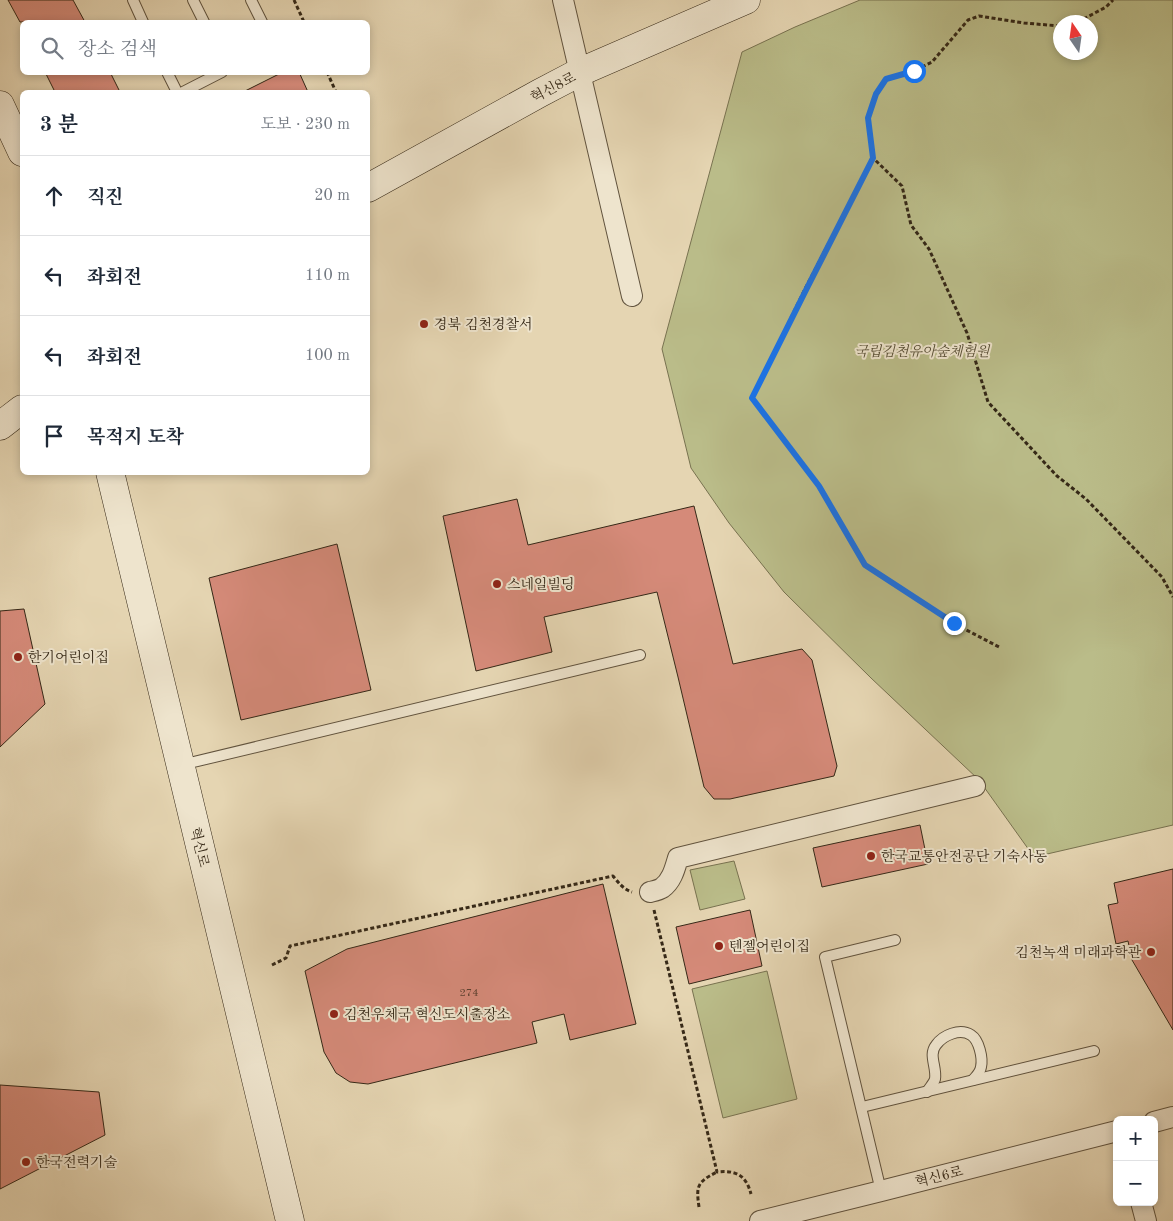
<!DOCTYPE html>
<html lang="ko">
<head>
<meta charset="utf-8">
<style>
  body { margin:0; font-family:"Old Standard TT","Noto Serif KR",serif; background:#f6f6f7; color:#1f2937 }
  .controls { position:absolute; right:15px; bottom:15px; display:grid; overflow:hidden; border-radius:8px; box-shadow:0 2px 8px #0003 }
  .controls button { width:45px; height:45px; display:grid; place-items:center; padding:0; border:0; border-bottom:1px solid #e0e1e3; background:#fff; color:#1f2937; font:25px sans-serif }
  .compass { position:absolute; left:1053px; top:15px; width:45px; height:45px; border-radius:50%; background:#fff; box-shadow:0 2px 8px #0003; rotate:347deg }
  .stop { position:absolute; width:15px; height:15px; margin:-11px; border:4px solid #1a73e8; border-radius:50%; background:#fff }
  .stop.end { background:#1a73e8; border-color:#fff; box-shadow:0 1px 5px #0008 }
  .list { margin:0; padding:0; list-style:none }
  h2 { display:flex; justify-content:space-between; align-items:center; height:65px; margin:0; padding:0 20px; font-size:21px }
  h2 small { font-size:16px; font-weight:400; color:#747a83 }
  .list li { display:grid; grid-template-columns:32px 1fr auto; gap:15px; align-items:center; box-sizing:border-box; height:80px; padding:0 20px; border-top:1px solid #e0e1e3 }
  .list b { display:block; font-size:19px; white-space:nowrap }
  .list em { font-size:16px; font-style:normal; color:#747a83 }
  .icon { flex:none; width:28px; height:28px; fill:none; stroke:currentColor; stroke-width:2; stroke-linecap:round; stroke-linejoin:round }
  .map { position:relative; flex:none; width:1173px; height:1221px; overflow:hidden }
  .search { position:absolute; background:#fff; box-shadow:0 2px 8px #0003; left:20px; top:20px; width:350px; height:55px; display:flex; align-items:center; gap:12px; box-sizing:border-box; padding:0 18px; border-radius:8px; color:#747a83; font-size:19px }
  .panel { position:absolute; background:#fff; box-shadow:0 2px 8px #0003; left:20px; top:90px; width:350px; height:385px; border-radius:8px }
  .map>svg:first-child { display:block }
  .green { fill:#babc89; stroke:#787250; fill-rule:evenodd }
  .building { fill:#d58a79; stroke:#352817 }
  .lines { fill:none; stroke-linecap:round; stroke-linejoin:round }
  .lane-casing { stroke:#61533e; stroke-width:12 }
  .street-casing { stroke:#61533e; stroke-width:22 }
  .secondary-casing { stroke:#352817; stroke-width:29 }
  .path { stroke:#352817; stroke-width:3; stroke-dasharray:4 2.5; stroke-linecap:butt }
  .lane { stroke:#eee4cd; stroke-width:10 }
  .street { stroke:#eee4cd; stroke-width:20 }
  .secondary { stroke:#eee4cd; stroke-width:28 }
  .route { stroke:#1a73e8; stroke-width:6 }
  .poi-dot { fill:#8f2418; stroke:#eee4cd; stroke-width:2 }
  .labels { text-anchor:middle; stroke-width:4; stroke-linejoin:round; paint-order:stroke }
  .number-label { font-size:11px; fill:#5d4030 }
  .street-label { font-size:14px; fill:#352817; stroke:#eee4cd }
  .poi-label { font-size:14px; fill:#352817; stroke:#eee4cd; text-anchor:start }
  .park-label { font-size:14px; font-style:italic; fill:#564d34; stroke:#eee4cd }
</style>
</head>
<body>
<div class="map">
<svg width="1173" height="1221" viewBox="0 0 1173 1221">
  <rect width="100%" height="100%" fill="#e5d5b2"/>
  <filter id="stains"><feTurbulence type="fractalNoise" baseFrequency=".004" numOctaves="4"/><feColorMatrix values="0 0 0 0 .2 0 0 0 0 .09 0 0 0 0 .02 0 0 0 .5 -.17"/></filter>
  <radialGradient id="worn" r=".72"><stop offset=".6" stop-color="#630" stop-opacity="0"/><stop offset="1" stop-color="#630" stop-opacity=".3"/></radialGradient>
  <g class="green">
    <path d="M 860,0 L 1173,0 L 1173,825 L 1034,857 L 979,780 L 871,678 L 784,592 L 729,523 L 691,468 L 662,349 L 742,52 L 795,27 ZM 1060,22 L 1090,22 L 1090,52 L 1060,52 Z"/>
    <path d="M 734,861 L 745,899 L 700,910 L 690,870 Z"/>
    <path d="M 767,971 L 797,1099 L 723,1118 L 692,989 Z"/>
  </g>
  <g class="building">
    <path d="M 8,0 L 73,0 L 85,22 L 20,22 Z"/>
    <path d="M 45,72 L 110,72 L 120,92 L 55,92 Z"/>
    <path d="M 283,72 L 299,72 L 308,92 L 243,92 Z"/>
    <path d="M 517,499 L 528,545 L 694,506 L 733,664 L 802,649 L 812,660 L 837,766 L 834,776 L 730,799 L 714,799 L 704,787 L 678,677 L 657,592 L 544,617 L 552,652 L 476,671 L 443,516 Z"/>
    <path d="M 337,544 L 371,690 L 241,720 L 209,578 Z"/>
    <path d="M 24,609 L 45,704 L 0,747 L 0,611 Z"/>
    <path d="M 920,825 L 928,864 L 822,887 L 813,848 Z"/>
    <path d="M 1173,869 L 1173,1030 L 1132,960 L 1128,941 L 1116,944 L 1108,905 L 1118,903 L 1114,883 Z"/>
    <path d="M 603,884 L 636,1024 L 570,1040 L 564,1014 L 532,1022 L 537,1043 L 368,1084 L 350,1082 L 336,1073 L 324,1052 L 305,971 L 347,949 Z"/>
    <path d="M 750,910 L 762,966 L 689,984 L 676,927 Z"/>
    <path d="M 0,1085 L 99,1092 L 105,1135 L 0,1189 Z"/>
  </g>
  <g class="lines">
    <g class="lane-casing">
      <g id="lane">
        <path d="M 133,0 L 143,22"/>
        <path d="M 193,0 L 204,22"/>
        <path d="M 251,0 L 262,22"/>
        <path d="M 167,72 L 177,92"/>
        <path d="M 183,92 L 222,72"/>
        <path d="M 181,765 L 640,655"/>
        <path d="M 927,1092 C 929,1088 934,1083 935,1079 C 937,1067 928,1055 936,1045 C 943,1035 960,1028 971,1035 C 979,1040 983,1058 981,1067 C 980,1073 976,1076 973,1080"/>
        <path d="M 862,1107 L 1094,1051"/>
        <path d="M 881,1191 L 825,957 L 895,940"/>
      </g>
    </g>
    <g class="street-casing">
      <g id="street">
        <path d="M 563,0 L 632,296"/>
        <path d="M 650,892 C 654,891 659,890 662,888 C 672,881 675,868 678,858 L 975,786"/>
        <path d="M 1154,1122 L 1173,1117"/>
        <path d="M 1141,1202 L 1146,1221"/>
        <path d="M 760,1221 L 881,1191 L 1117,1131"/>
      </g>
    </g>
    <g class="secondary-casing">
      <g id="secondary">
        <path d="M 0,105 L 22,152"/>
        <path d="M 368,188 L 540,93 L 580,72 L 746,0"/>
        <path d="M 0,426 L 22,409"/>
        <path d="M 110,472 L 290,1221"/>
      </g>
    </g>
    <g class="path">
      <path d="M 294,0 L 304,22"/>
      <path d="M 1078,22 L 1106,7 L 1113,0"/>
      <path d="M 1060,26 L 1024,23 L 979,16 L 968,20 L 932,62 L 914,71 L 885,79 L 876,94 L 868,117 L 873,158 L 902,186 L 911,225 L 929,249 L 967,333 L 988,402 L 1057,476 L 1086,499 L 1162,577 L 1173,597"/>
      <path d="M 327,72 L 336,92"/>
      <path d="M 873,158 L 805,289 L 752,398 L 819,486 L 865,565 L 953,623 L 999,647"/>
      <path d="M 654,910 L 717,1172 C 736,1170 746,1175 751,1194"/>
      <path d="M 272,965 L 286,958 L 290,946 L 613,876 C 619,883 623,889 632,892"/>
      <path d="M 699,1207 C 696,1186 697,1182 717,1172"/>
    </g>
    <use href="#lane" class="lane"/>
    <use href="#street" class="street"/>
    <use href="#secondary" class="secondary"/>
  </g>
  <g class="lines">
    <path class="route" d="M 914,71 L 886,79 L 876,94 L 868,118 L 873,158 L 806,290 L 752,398 L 819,486 L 865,565 L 954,623"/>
  </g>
  <g class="poi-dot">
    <circle cx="424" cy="324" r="5"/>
    <circle cx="497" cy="584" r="5"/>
    <circle cx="18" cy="657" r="5"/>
    <circle cx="871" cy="856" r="5"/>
    <circle cx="719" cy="946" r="5"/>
    <circle cx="1151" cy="952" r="5"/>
    <circle cx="334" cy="1014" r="5"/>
    <circle cx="26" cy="1162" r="5"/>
  </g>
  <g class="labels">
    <g class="number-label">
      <text x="469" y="996">274</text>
    </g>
    <g class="street-label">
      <text transform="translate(553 87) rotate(-28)" y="5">혁신8로</text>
      <text transform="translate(200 847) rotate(76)" y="5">혁신로</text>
      <text transform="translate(939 1176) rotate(-14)" y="5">혁신6로</text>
    </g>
    <g class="poi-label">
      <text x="434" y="329">경북 김천경찰서</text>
      <text x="507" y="589">스네일빌딩</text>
      <text x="28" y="662">한기어린이집</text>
      <text x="881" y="861">한국교통안전공단 기숙사동</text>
      <text x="729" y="951">텐젤어린이집</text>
      <text x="1141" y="957" text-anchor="end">김천녹색 미래과학관</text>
      <text x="344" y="1019">김천우체국 혁신도시출장소</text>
      <text x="36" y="1167">한국전력기술</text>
    </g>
    <g class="park-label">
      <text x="922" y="356">국립김천유아숲체험원</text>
    </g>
  </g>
  <rect width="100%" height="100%" filter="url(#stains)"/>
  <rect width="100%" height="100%" fill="url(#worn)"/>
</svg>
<div class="controls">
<button>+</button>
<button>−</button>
</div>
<svg class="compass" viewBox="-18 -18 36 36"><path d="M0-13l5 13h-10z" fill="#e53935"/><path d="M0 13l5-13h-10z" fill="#747a83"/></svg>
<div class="stop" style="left:914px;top:71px"></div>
<div class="stop end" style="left:954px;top:623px"></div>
<div class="search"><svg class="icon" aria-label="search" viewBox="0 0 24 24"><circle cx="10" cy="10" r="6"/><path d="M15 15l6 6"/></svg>장소 검색</div>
<section class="panel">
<h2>3 분<small>도보 · 230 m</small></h2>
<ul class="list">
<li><svg class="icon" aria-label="ahead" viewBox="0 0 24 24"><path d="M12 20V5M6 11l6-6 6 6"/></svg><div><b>직진</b></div><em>20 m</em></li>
<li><svg class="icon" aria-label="left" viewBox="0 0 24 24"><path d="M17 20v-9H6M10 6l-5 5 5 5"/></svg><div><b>좌회전</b></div><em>110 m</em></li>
<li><svg class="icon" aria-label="left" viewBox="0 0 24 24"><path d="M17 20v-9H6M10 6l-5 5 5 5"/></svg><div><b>좌회전</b></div><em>100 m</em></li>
<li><svg class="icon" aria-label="arrive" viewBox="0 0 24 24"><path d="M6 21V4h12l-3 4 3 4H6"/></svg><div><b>목적지 도착</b></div></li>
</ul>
</section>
</div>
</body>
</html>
